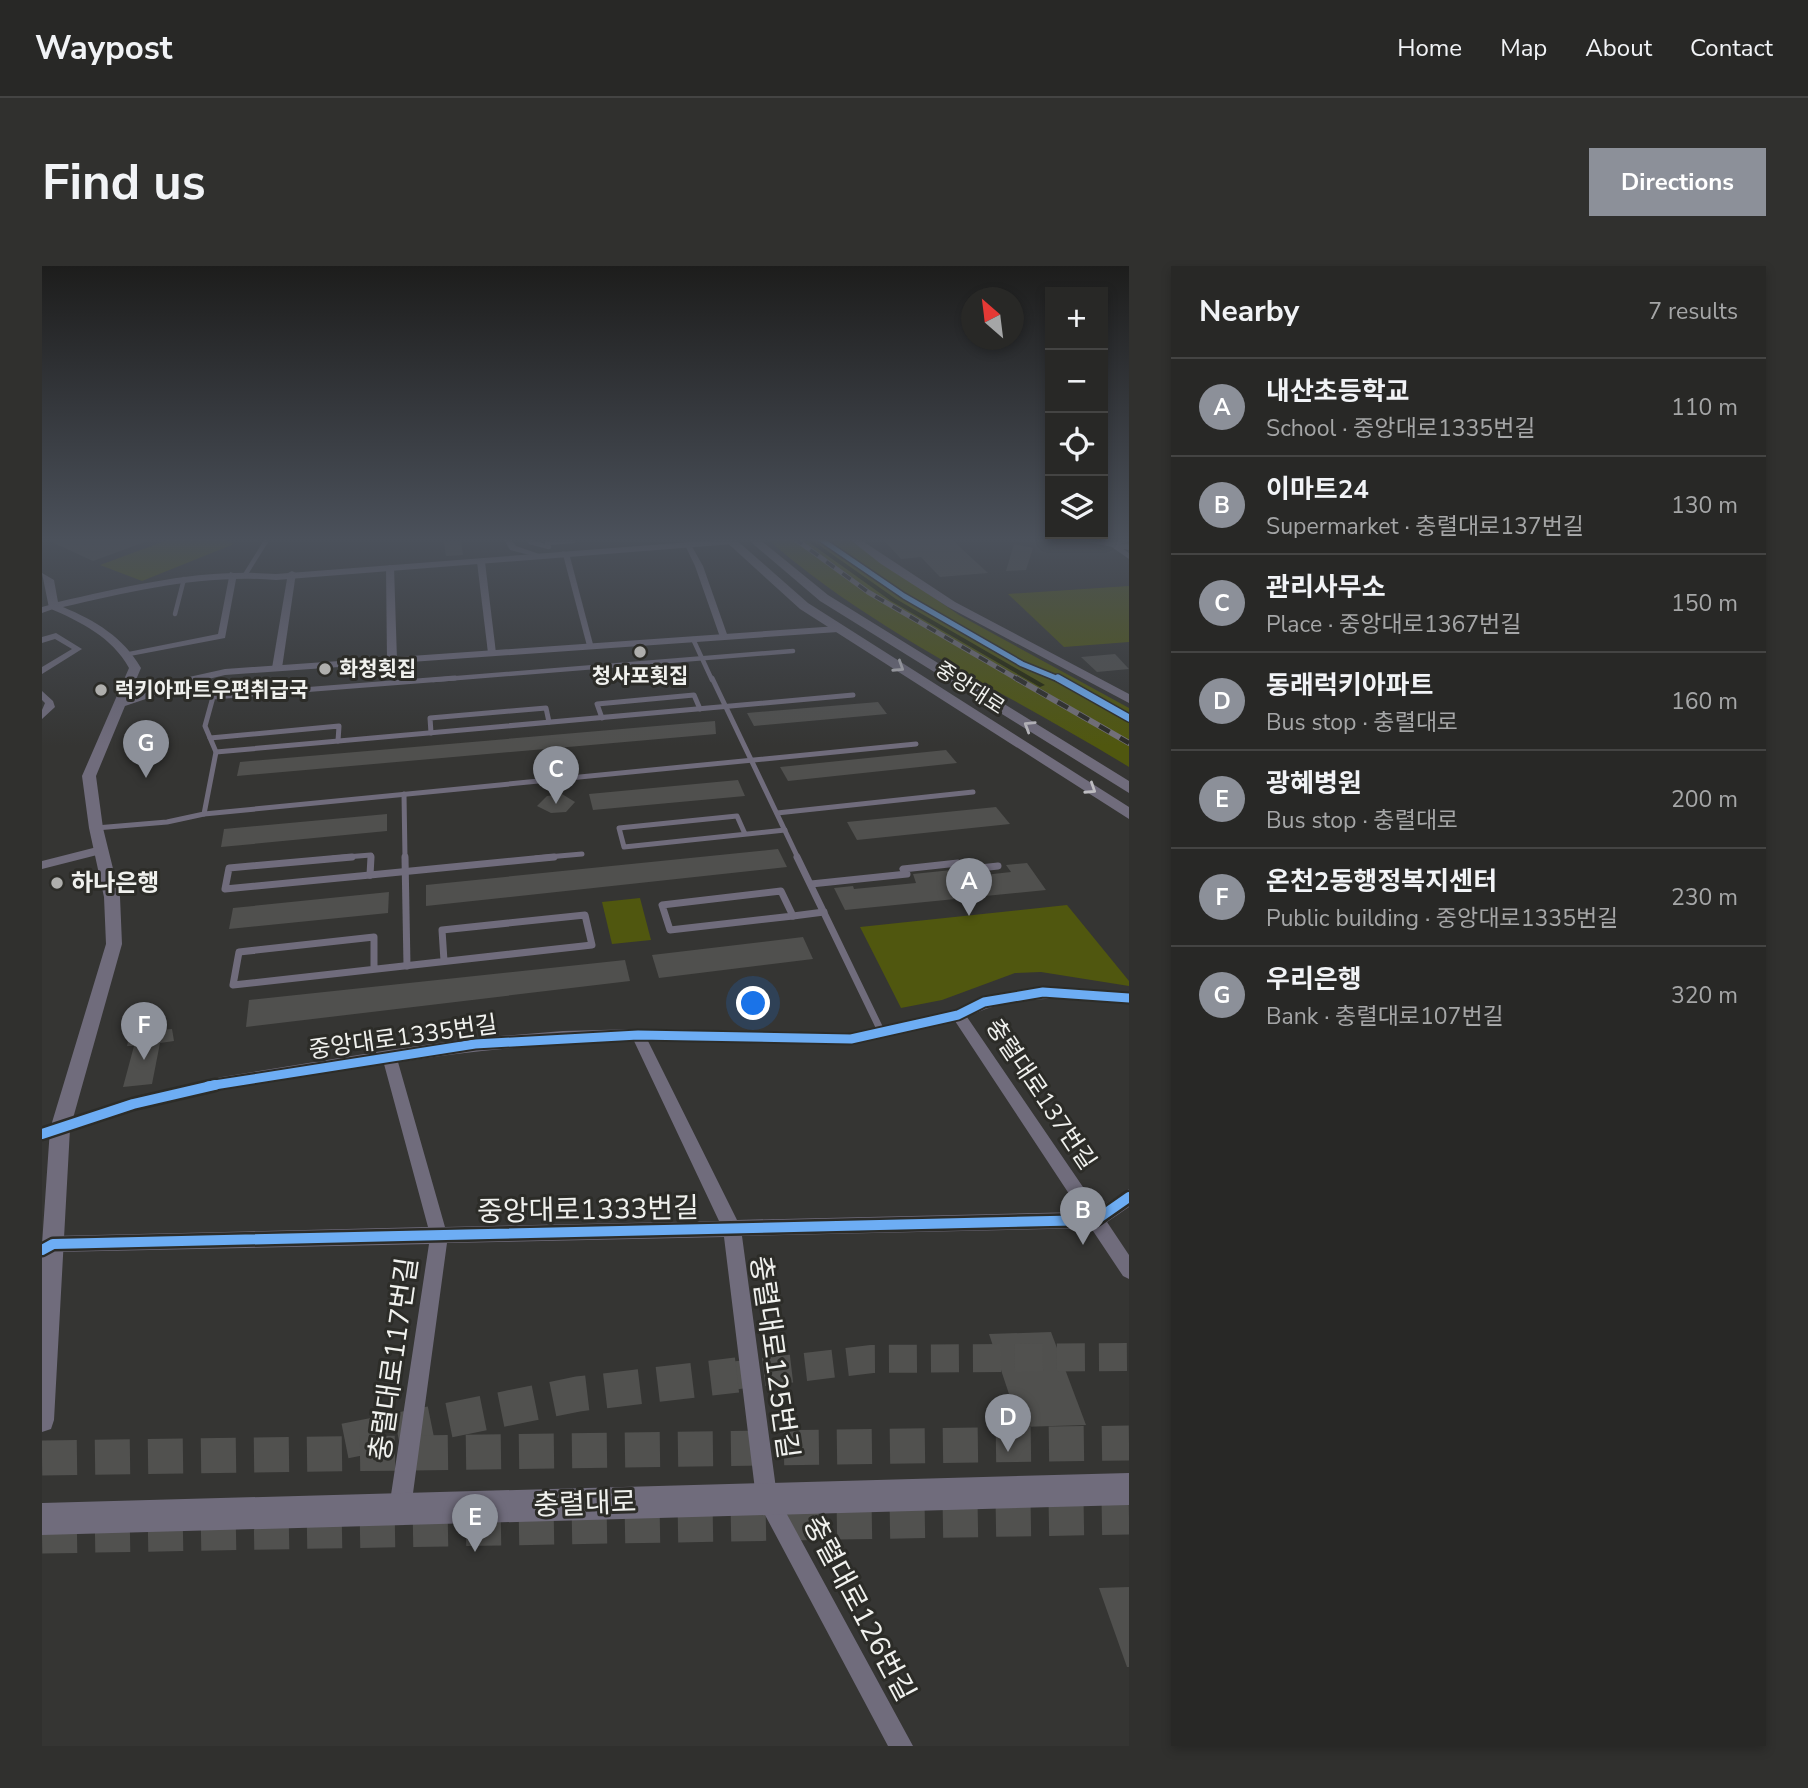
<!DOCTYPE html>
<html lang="en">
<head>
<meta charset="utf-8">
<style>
  body { margin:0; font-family:"Nunito Sans","Noto Sans KR",sans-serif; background:#30302e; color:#f1f3f6 }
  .controls { position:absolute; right:21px; top:21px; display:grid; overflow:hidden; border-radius:0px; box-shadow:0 4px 10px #0003 }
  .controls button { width:63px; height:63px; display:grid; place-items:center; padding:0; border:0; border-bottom:2px solid #444443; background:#282826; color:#f1f3f6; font:35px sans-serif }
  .compass { position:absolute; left:919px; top:21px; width:63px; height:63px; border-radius:50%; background:#282826; box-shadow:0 4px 10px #0003; rotate:332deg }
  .you { position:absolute; left:712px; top:738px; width:24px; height:24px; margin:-18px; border:5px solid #fff; border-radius:50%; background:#1a73e8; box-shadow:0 0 0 10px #1a73e833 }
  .badge { display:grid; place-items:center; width:46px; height:46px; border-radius:50%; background:#8c9099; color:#fff; font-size:23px; font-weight:700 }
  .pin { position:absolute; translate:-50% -58px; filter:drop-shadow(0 2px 4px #0008) }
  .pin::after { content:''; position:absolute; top:37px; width:24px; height:21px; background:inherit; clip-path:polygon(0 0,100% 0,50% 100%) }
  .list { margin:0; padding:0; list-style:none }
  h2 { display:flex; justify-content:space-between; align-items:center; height:91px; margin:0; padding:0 28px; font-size:30px }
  h2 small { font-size:23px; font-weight:400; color:#a5a6a7 }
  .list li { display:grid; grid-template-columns:46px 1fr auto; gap:21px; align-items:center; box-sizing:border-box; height:98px; padding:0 28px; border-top:2px solid #444443 }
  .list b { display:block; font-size:26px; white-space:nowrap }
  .list p { margin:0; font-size:23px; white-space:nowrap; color:#a5a6a7 }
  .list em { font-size:23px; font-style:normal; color:#a5a6a7 }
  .icon { flex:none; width:38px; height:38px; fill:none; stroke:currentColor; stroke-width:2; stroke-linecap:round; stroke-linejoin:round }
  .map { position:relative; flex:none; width:1087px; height:1480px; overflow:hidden; border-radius:0px }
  header { display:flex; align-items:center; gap:42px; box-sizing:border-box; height:98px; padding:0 35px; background:#282826; border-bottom:2px solid #444443 }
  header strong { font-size:33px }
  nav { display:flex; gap:38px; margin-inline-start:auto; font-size:24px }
  .intro { display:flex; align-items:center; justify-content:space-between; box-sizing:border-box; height:168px; padding:0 42px }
  h1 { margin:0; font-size:49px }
  .button { padding:18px 32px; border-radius:0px; background:#8c9099; color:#fff; font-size:24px; font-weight:700 }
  main { display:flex; gap:42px; padding:0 42px }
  aside { flex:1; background:#282826; border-radius:0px; box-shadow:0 4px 10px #0003 }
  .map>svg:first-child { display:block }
  .green { fill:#50570f }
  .water { fill:#222607 }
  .building { fill:#50504e }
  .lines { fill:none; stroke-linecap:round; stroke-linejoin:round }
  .trunk-tunnel-far1 { stroke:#51514f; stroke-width:28; stroke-dasharray:28 14; stroke-linecap:butt }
  .trunk-tunnel { stroke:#51514f; stroke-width:35; stroke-dasharray:35 18; stroke-linecap:butt }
  .service-far2 { stroke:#706c7c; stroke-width:4.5 }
  .service-far1 { stroke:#706c7c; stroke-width:5 }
  .service { stroke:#706c7c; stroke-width:7 }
  .minor { fill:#706c7c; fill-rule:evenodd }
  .tertiary { fill:#706c7c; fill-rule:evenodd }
  .secondary { fill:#716e7e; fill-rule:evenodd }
  .primary { fill:#706c7c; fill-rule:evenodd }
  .rail-far1-casing { stroke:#74717a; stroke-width:5 }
  .rail-casing { stroke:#74717a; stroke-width:6 }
  .rail-far1 { stroke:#2c2c28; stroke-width:3.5; stroke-dasharray:10; stroke-linecap:butt }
  .rail { stroke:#2c2c28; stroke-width:4.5; stroke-dasharray:12; stroke-linecap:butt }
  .cycleway-far3-casing { stroke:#2c2c28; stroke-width:8 }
  .cycleway-far2-casing { stroke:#2c2c28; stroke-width:10 }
  .cycleway-far1-casing { stroke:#2c2c28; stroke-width:13 }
  .cycleway-casing { stroke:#2c2c28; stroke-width:15 }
  .cycleway-far3 { stroke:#6dadf4; stroke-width:5 }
  .cycleway-far2 { stroke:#6dadf4; stroke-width:7 }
  .cycleway-far1 { stroke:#6dadf4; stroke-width:9 }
  .cycleway { stroke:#6dadf4; stroke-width:10 }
  .oneway { stroke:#bdbcc0 }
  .poi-dot { fill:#afafad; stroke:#2c2c28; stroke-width:2.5 }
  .labels { text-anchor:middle; stroke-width:6; stroke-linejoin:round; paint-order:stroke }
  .far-poi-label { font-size:21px; font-weight:bold; fill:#f0f1ee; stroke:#2c2c28; text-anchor:start }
  .far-street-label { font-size:21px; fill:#f0f1ee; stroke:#2c2c28 }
  .poi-label { font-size:24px; font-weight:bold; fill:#f0f1ee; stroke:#2c2c28; text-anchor:start }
  .street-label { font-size:24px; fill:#f0f1ee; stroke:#2c2c28 }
  .near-street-label { font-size:28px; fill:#f0f1ee; stroke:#2c2c28 }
</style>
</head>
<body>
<header>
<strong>Waypost</strong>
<nav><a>Home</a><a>Map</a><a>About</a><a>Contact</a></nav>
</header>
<div class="intro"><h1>Find us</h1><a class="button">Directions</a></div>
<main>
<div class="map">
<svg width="1087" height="1480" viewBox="0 0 1087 1480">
  <rect width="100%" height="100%" fill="#353533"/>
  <g class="green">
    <path d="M 131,272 L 179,272 L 192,278 L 100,315 L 58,299 Z"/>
    <path d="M 724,272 L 805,272 L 917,349 L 1087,442 L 1087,501 C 965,426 832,367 724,272 Z"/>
    <path d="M 1087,320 L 1087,376 L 1022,381 L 966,328 Z"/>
    <path d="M 598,632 L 609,674 L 570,678 L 560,636 Z"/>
    <path d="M 1025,639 L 1087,715 L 1087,720 L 999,706 L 973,707 L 900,734 L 859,742 L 818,661 Z"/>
  </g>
  <path class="water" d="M 761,272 L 767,272 L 854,333 L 1003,419 L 998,421 L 849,335 Z"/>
  <g class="building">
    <path d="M 1,272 L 108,272 L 108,274 L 51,295 Z"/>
    <path d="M 840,272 L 908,272 L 946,307 L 898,311 L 879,291 L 859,293 Z"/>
    <path d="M 419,275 L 421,289 L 404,290 L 402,276 Z"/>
    <path d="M 972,278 L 991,282 L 984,304 L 964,305 Z"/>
    <path d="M 1073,388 L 1087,403 L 1055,406 L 1039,391 Z"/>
    <path d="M 836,436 L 845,448 L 712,460 L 705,447 Z"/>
    <path d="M 673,455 L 674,468 L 195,510 L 198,496 Z"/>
    <path d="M 904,484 L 915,497 L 746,515 L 738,501 Z"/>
    <path d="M 696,514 L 703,530 L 551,544 L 547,528 Z"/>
    <path d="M 520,528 L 533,536 L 524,546 L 509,547 L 495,540 L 505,530 Z"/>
    <path d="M 954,541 L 968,558 L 815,574 L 805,556 Z"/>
    <path d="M 345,548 L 345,565 L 179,581 L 182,563 Z"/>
    <path d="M 736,583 L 745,601 L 384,640 L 384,619 Z"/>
    <path d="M 985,597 L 1004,624 L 803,644 L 792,622 L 811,620 L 812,623 L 874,617 L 871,608 L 910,604 L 915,612 L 969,606 L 964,599 Z"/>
    <path d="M 347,626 L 346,647 L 187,663 L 191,642 Z"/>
    <path d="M 761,671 L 771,693 L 617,712 L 610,689 Z"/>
    <path d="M 583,694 L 588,715 L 204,761 L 207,734 Z"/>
    <path d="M 130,763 L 132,775 L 118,777 L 110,818 L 81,821 L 92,780 L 85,780 L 88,767 Z"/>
    <path d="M 1009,1066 L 1044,1159 L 978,1161 L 947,1068 Z"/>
    <path d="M 1087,1321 L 1087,1401 L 1085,1401 L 1057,1322 Z"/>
  </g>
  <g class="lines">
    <path class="trunk-tunnel-far1" d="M 680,1111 L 830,1093 L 1087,1091"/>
    <g class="trunk-tunnel">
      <path d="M 303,1175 L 536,1128 L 695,1109"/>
      <path d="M 0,1192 L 1087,1177"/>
      <path d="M 0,1270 L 1087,1251"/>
    </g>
    <g class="service-far2">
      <path d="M 487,272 L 488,276 L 507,281"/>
      <path d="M 505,277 L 531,275"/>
      <path d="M 203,309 L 226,272"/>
      <path d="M 133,348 L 142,313"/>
      <path d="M 651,373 L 670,414"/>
      <path d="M 391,414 L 751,385"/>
    </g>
    <g class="service-far1">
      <path d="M 670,412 L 756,592"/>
      <path d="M 560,452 L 555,438 L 652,429 L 658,443"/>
      <path d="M 389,467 L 388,452 L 504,442 L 507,456"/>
      <path d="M 168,472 L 297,460 L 296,475"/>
      <path d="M 174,486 L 811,429"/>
      <path d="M 362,528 L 363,592"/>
      <path d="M 735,547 L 931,526"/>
      <path d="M 162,548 L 174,486 L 163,460 L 171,431 L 413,412"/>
      <path d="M 54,562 L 125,556 L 162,548 L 874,478"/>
      <path d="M 703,568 L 695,550 L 577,562 L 582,581 L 743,564"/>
      <path d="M 291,592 L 329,589 L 329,592"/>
      <path d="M 494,592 L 540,588"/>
    </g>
    <g class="service">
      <path d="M 310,591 L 187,602 L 183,623 L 328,609"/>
      <path d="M 363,591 L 365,700"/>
      <path d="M 755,591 L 840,767"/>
      <path d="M 328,609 L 329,591"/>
      <path d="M 328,609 L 512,591"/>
      <path d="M 769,618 L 865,608 L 861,603 L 916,597 L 920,604 L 956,600"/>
      <path d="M 739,625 L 751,650 L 628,664 L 620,639 Z"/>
      <path d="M 751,650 L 782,646"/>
      <path d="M 332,702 L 332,671 L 197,686 L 191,719 L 550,679 L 543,649 L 400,664 L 402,695"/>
    </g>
    <g class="minor">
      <path d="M 461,272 L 468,272 L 474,280 L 503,290 L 499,292 L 468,284 Z"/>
      <path d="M 1087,272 L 1087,276 L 1074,278 L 1087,287 L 1087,293 L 1064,277 Z"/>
      <path d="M 642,277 L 648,277 L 661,300 L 686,371 L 685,373 L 678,371 L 653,300 Z"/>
      <path d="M 520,285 L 527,287 L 552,382 L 545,380 Z"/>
      <path d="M 439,294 L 443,296 L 454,387 L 450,390 L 446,387 L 435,296 Z"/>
      <path d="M 348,299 L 352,301 L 355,394 L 350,397 L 345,394 L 344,301 Z"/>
      <path d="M 250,305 L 254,307 L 240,402 L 235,405 L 230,402 L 246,307 Z"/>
      <path d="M 188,306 L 195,308 L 183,372 L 83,391 L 83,387 L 86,386 L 176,368 Z"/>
      <path d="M 11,338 L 15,340 L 14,342 L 0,347 L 0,341 Z"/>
      <path d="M 14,367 L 40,383 L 0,408 L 0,401 L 30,383 L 13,373 L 0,377 L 0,371 Z"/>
      <path d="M 0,425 L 11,435 L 13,441 L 0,453 L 0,444 L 3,437 L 0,434 Z"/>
      <path d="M 59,580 L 63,581 L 63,587 L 0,603 L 0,595 Z"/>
      <path d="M 1001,721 L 1087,727 L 1087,737 C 1032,733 976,725 925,751 L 1056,943 L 1087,923 L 1087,941 L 1065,956 L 1087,989 L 1087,1013 L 1081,1010 L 1049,962 L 700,970 L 735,1230 L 871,1480 L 846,1480 L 714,1232 L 682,971 L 405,977 L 369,1242 L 365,1249 L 358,1253 L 351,1249 L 347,1242 L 387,978 L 13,986 L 0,992 L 0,975 L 11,970 L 386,961 L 342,798 L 180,823 L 91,844 L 0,875 L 0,861 L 91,832 L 180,811 L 347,784 L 433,772 L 521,765 L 596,763 L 809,767 L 913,744 L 942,731 ZM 913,755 L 1039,946 L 695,954 L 606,775 L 809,779 ZM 592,775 L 677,955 L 403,961 L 356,796 C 435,784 512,777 592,775 Z"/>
    </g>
    <g class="tertiary">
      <path d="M 806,272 L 816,272 L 913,336 L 1087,428 L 1087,437 L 906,341 L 839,298 Z"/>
      <path d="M 688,273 L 691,274 L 691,278 L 234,314 C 161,308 92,325 21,341 C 54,355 81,371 99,402 L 87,430 L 147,411 L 183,403 L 796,360 L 801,363 L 796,366 L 183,409 L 154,416 L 83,440 L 54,510 L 61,562 L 78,631 L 80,678 L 28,863 L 12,1154 L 9,1163 L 0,1166 L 0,978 L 8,863 L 64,678 L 62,631 L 47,562 L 40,510 L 87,402 C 70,371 39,356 7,342 L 0,307 L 12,314 L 16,336 C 88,320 159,302 234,308 Z"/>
    </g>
    <path class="secondary" d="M 1034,272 L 1087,278 L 1087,284 L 1039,275 Z"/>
    <g class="primary">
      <path d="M 680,272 L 692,272 L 766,337 L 1087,541 L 1087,553 L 758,343 Z"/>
      <path d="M 704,272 L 716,272 L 786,329 L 1087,515 L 1087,527 L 778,335 Z"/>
      <path d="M 1087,1207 L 1087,1239 L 0,1269 L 0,1237 Z"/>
    </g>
    <g class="rail-far1-casing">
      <path id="rail-far1" d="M 752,272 L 826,326 L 977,414"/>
    </g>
    <g class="rail-casing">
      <path id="rail" d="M 974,412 L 1087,477"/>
    </g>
    <use href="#rail-far1" class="rail-far1"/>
    <use href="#rail" class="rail"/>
    <g class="cycleway-far3-casing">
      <path id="cycleway-far3" d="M 777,272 L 862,330 L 980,398 L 1019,414"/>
    </g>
    <g class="cycleway-far2-casing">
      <path id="cycleway-far2" d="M 1016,412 L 1087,452"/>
    </g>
    <g class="cycleway-far1-casing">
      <path id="cycleway-far1" d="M 166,820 L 433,778 L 596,769 L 809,773 L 916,749 L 942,736 L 1001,726 L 1087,732"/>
    </g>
    <g class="cycleway-casing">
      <g id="cycleway">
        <path d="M 0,868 L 91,838 L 173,819"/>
        <path d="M 0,984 L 11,978 L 1054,954 L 1087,931"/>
      </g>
    </g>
    <use href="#cycleway-far3" class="cycleway-far3"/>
    <use href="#cycleway-far2" class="cycleway-far2"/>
    <use href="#cycleway-far1" class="cycleway-far1"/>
    <use href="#cycleway" class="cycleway"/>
  </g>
  <defs><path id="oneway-chevron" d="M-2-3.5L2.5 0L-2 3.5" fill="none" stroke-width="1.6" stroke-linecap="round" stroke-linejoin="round" transform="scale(1.75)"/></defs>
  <g class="oneway">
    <use href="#oneway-chevron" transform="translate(857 401) rotate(33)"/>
    <use href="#oneway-chevron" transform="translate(987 460) rotate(-148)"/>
    <use href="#oneway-chevron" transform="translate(1049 523) rotate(33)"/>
  </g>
  <linearGradient id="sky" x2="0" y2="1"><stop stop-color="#1d1d1c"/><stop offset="0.57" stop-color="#4b515b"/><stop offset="1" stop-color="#4b515b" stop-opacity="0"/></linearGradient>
  <rect width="1087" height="480" fill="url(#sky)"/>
  <g class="poi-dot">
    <circle cx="598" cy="386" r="7"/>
    <circle cx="283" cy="403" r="7"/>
    <circle cx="59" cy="424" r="7"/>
    <circle cx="15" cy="617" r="7"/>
  </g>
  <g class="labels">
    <g class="far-poi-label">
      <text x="297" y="410">화청횟집</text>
      <text x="598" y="417" text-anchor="middle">청사포횟집</text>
      <text x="73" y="431">럭키아파트우편취급국</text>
    </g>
    <g class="far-street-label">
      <text transform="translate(928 422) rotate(33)" y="7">중앙대로</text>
    </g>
    <g class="poi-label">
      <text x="29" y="625">하나은행</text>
    </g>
    <g class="street-label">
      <text transform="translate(361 771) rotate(-8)" y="8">중앙대로1335번길</text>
      <text transform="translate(999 828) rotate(56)" y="8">충렬대로137번길</text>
    </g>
    <g class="near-street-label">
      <text transform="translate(546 943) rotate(-1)" y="10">중앙대로1333번길</text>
      <text transform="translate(733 1091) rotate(82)" y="10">충렬대로125번길</text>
      <text transform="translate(351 1093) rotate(-82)" y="10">충렬대로117번길</text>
      <text transform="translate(543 1237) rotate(-2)" y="10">충렬대로</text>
      <text transform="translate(818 1342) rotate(62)" y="10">충렬대로126번길</text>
    </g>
  </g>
</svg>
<div class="controls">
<button>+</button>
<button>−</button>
<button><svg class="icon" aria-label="locate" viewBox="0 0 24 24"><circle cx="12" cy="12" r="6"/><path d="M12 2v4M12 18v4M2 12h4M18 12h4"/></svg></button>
<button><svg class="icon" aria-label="layers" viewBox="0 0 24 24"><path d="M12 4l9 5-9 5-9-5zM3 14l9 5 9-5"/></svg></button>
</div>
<svg class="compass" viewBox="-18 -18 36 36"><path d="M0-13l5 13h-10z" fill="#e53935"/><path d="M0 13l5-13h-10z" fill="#a5a6a7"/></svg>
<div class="you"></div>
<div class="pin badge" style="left:927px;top:650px">A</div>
<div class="pin badge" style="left:1041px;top:979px">B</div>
<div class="pin badge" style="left:514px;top:538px">C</div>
<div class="pin badge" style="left:966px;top:1186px">D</div>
<div class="pin badge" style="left:433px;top:1286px">E</div>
<div class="pin badge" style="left:102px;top:794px">F</div>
<div class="pin badge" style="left:104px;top:512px">G</div>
</div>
<aside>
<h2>Nearby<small>7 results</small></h2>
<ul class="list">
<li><span class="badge">A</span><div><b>내산초등학교</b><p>School · 중앙대로1335번길</p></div><em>110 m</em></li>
<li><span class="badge">B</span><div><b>이마트24</b><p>Supermarket · 충렬대로137번길</p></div><em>130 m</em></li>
<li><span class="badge">C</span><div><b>관리사무소</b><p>Place · 중앙대로1367번길</p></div><em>150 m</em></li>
<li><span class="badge">D</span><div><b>동래럭키아파트</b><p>Bus stop · 충렬대로</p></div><em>160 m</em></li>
<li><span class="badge">E</span><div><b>광혜병원</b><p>Bus stop · 충렬대로</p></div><em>200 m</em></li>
<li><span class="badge">F</span><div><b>온천2동행정복지센터</b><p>Public building · 중앙대로1335번길</p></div><em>230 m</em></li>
<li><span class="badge">G</span><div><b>우리은행</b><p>Bank · 충렬대로107번길</p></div><em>320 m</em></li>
</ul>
</aside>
</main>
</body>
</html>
